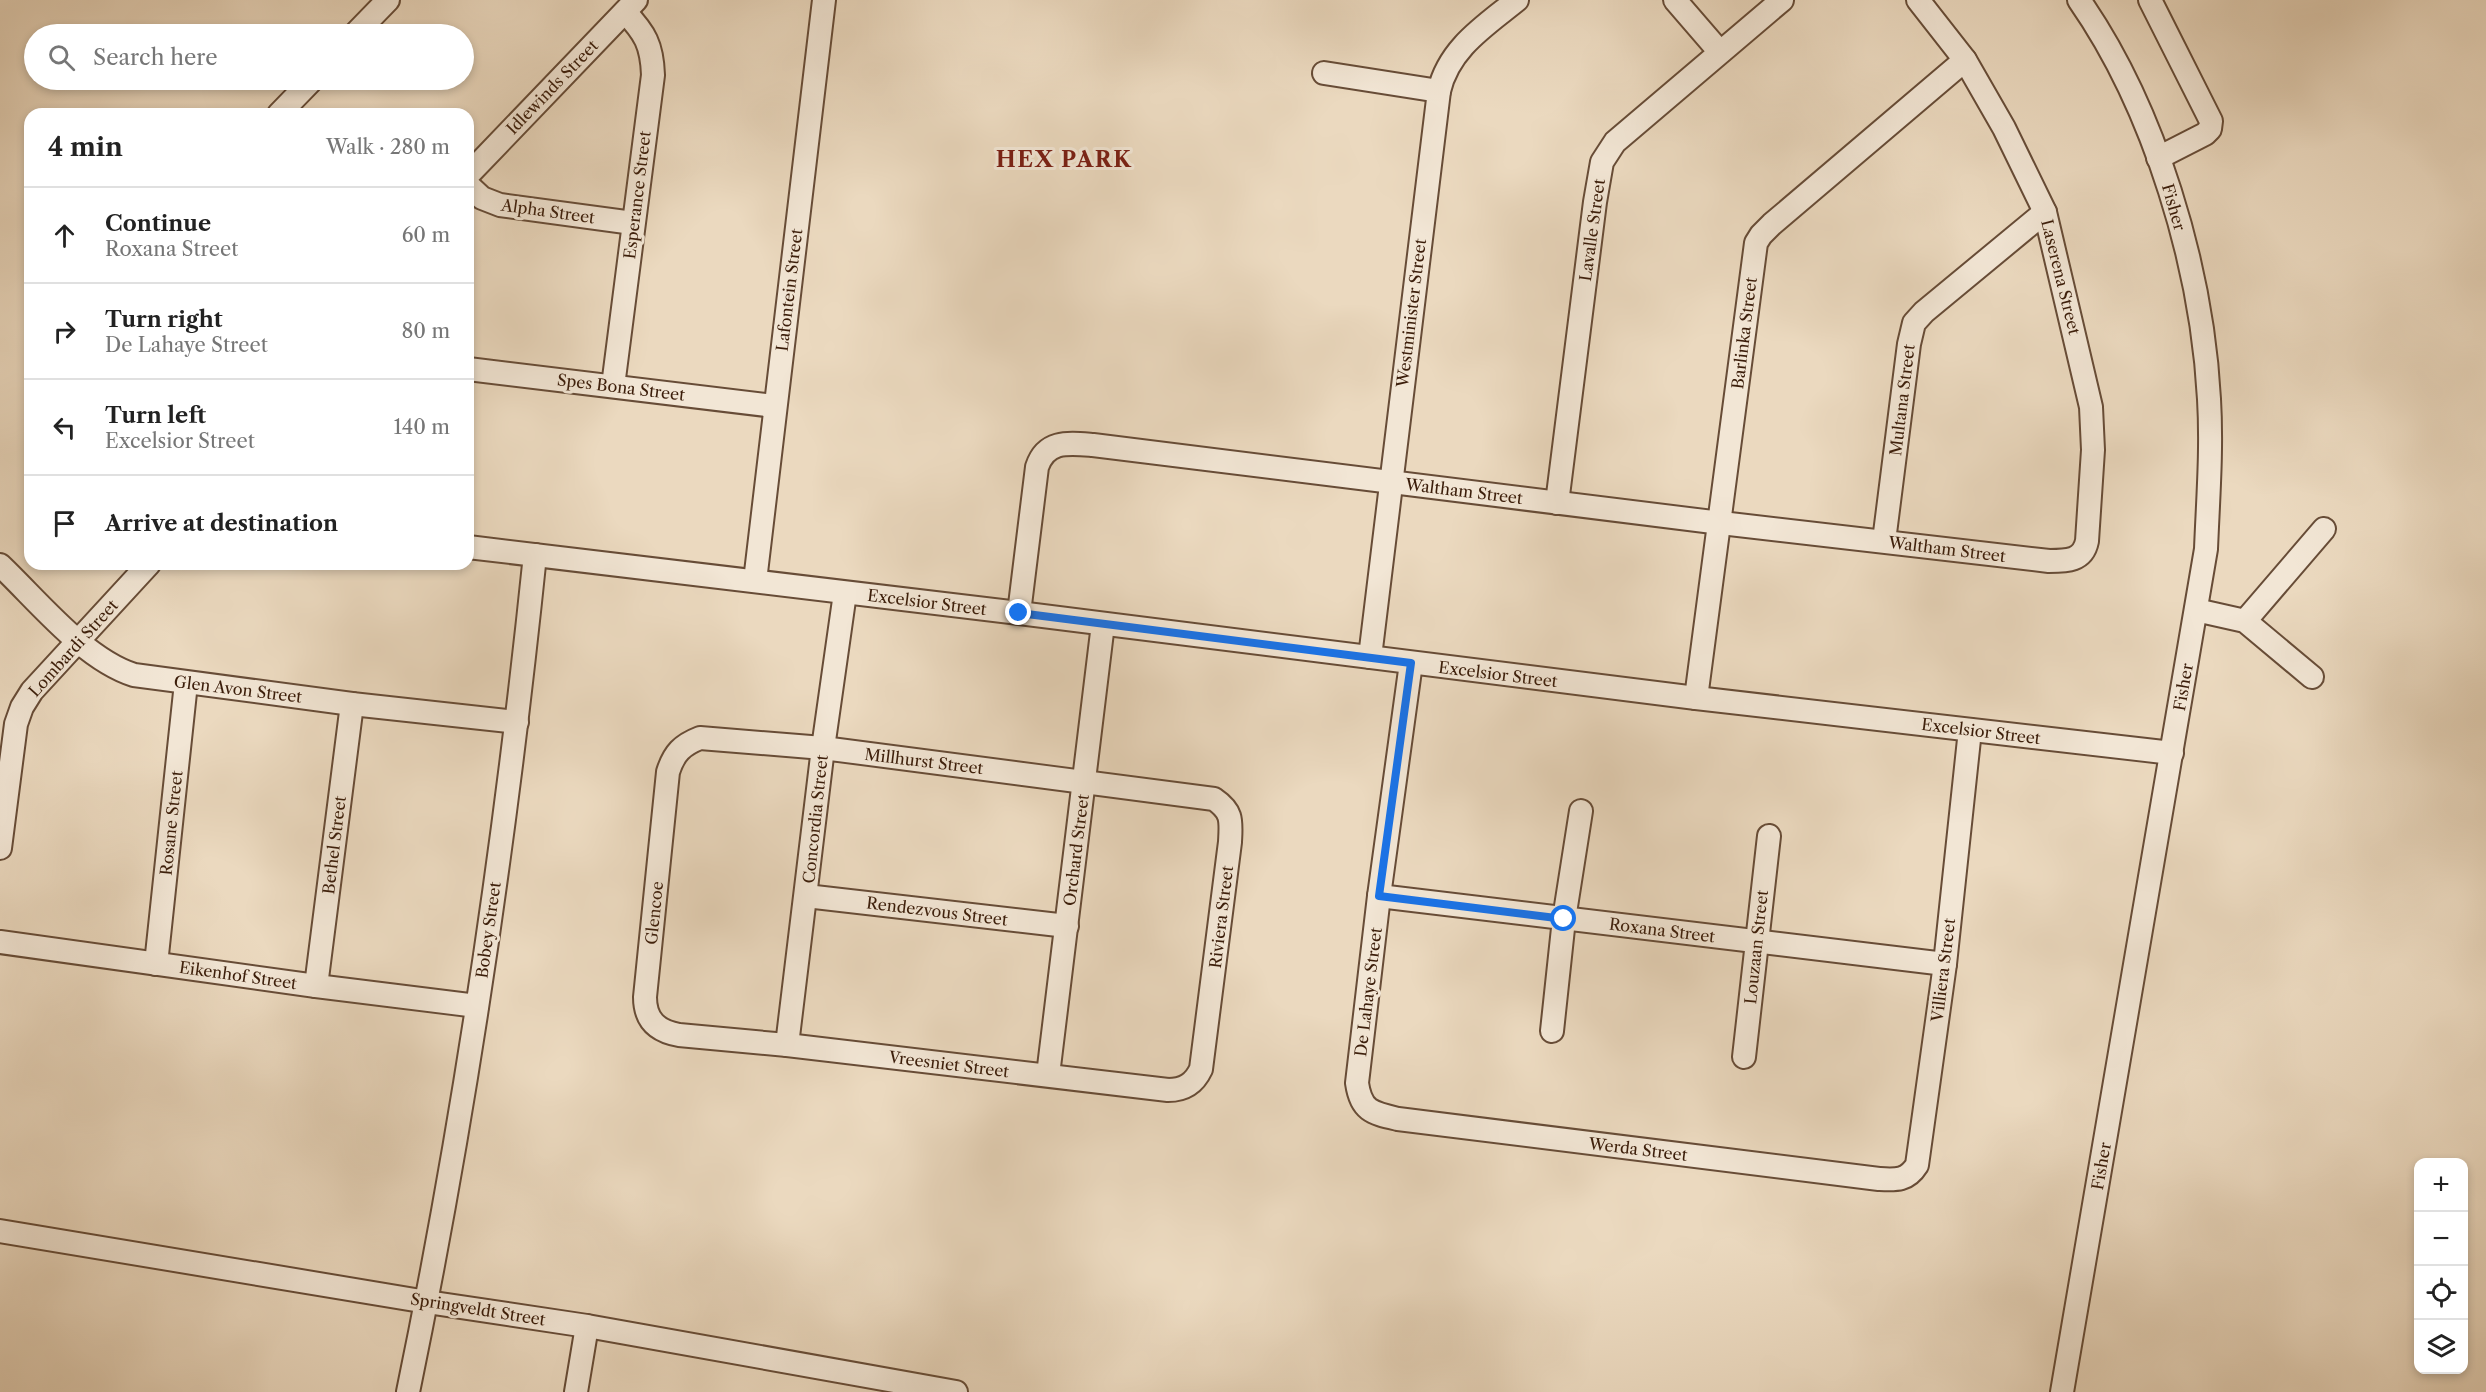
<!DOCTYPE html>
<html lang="en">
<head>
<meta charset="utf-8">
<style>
  body { margin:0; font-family:"Libre Caslon Text",serif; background:#f6f6f6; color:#222 }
  .controls { position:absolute; right:18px; bottom:18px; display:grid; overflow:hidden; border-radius:12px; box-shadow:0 3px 9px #0003 }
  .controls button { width:54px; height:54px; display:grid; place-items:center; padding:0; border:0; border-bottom:2px solid #e0e0e0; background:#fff; color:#222; font:30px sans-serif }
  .stop { position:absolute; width:18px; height:18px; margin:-14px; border:4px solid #1a73e8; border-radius:50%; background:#fff }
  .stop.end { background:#1a73e8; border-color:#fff; box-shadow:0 2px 6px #0008 }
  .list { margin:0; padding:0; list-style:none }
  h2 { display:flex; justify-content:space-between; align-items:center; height:78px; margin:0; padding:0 24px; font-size:26px }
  h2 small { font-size:20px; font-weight:400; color:#767676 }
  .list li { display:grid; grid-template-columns:39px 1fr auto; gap:18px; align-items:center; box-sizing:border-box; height:96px; padding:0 24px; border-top:2px solid #e0e0e0 }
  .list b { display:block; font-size:22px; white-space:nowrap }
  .list p { margin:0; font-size:20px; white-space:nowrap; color:#767676 }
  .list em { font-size:20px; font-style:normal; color:#767676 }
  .icon { flex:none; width:33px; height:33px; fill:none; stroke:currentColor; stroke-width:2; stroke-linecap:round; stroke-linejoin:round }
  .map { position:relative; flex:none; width:2486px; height:1392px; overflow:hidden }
  .search { position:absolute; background:#fff; box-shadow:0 3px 9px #0003; left:24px; top:24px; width:450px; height:66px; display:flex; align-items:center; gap:15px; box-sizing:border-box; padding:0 21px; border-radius:33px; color:#767676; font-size:22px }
  .panel { position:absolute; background:#fff; box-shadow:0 3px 9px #0003; left:24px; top:108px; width:450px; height:462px; border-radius:18px }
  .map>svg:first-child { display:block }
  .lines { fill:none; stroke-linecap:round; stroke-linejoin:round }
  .minor-casing { stroke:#674c37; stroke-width:26 }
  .minor { stroke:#f2e6d5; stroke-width:22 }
  .route { stroke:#1a73e8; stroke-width:8 }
  .labels { text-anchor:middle; stroke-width:6; stroke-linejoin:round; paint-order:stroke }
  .street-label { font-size:16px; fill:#3b1d0a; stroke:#f2e6d5 }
  .district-label { font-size:22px; font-weight:bold; letter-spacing:1.5px; fill:#7a1f14; stroke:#f2e6d5 }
</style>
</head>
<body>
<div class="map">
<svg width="2486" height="1392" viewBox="0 0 2486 1392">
  <rect width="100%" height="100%" fill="#ebd9bf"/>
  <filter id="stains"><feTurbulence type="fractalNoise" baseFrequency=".00333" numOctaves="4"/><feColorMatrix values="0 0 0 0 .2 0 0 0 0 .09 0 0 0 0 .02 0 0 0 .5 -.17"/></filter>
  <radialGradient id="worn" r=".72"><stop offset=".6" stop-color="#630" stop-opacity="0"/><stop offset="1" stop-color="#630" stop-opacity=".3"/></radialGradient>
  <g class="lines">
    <g class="minor-casing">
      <g id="minor">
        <path d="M 1675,0 L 1719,51"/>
        <path d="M 2150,0 L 2211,121 L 2210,129 L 2205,134 L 2158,158"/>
        <path d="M 355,34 L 388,0"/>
        <path d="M 1324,73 L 1439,91"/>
        <path d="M 279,114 L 312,80"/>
        <path d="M 468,175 L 636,0"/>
        <path d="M 468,185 L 482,198 L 500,205 L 633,223"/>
        <path d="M 468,369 L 774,406"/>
        <path d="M 613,386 L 653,75 C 652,45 645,33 625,12"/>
        <path d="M 1557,503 L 1595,202 L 1602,162 L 1615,142 L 1782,0"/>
        <path d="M 1884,541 L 1909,344 L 1914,323 L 1924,312 L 2045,212"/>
        <path d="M 468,547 L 1019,613 L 1696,698 L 2172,753"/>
        <path d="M 0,565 C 38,601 84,659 134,675 L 352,704 L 517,722"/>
        <path d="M 755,581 L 824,0"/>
        <path d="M 2196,610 L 2245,621 L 2312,677"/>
        <path d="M 1019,613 L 1037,467 C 1046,440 1068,443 1093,445 L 1721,523 L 2049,561 C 2067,561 2083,561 2087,541 L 2093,450 L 2091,407 L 2045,212 L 2004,128 L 1965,60 L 1918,0"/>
        <path d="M 2245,621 L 2324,529"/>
        <path d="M 1370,657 L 1439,91 C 1449,48 1485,26 1517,0"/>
        <path d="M 1411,663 L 1379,896 L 1357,1083 C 1361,1111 1372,1113 1398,1119 L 1879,1179 C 1896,1180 1907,1181 1917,1165 L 1945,964 L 1970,730"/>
        <path d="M 1696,698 L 1756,243 L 1761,235 L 1772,224 L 1965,60"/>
        <path d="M 700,738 L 823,748 L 1214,799 C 1233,812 1231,821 1230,842 L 1201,1069 C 1194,1084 1184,1090 1168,1090 L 787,1045 L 679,1035 C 657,1031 645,1020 645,997 L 668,772 C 674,753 682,745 700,738 Z"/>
        <path d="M 0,848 L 16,724 L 22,707 L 32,691 L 149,564"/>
        <path d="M 806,896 L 1067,926"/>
        <path d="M 1379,896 L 1945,964"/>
        <path d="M 0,942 L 316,986 L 477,1006"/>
        <path d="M 156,964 L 186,683"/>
        <path d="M 316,986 L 352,704"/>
        <path d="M 1552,1031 L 1564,919 L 1581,811"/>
        <path d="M 787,1045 L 823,748 L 845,593"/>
        <path d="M 1744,1057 L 1769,836"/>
        <path d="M 1048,1075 L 1103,624"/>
        <path d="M 0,1231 L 427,1302 L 587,1326 L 956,1392"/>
        <path d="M 408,1392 C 465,1116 506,836 535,555"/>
        <path d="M 576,1392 L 587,1326"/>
        <path d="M 2062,1392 L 2206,549 C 2208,499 2212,449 2209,399 C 2202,267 2155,109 2079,0"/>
      </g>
    </g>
    <use href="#minor" class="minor"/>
  </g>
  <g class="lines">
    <path class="route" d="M 1019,613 L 1411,663 L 1379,896 L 1564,919"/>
  </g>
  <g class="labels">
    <g class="street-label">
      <text transform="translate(552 87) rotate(-46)" y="6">Idlewinds Street</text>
      <text transform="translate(637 195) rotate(-83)" y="6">Esperance Street</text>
      <text transform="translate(2174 207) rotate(74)" y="6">Fisher</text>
      <text transform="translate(548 211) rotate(8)" y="6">Alpha Street</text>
      <text transform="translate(1592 230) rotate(-82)" y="6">Lavalle Street</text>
      <text transform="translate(2061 277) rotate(76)" y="6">Laserena Street</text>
      <text transform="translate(789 290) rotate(-83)" y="6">Lafontein Street</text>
      <text transform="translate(1411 313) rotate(-83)" y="6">Westminister Street</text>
      <text transform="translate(1744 333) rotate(-83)" y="6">Barlinka Street</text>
      <text transform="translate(621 387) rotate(7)" y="6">Spes Bona Street</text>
      <text transform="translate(1902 400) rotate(-83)" y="6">Multana Street</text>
      <text transform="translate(1464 491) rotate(7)" y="6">Waltham Street</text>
      <text transform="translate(1947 549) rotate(7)" y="6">Waltham Street</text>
      <text transform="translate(927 602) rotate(7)" y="6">Excelsior Street</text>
      <text transform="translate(73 648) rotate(-48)" y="6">Lombardi Street</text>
      <text transform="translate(1498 674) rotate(7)" y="6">Excelsior Street</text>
      <text transform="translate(2183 687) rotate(-80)" y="6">Fisher</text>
      <text transform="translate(238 689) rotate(7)" y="6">Glen Avon Street</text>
      <text transform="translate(1981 731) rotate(7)" y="6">Excelsior Street</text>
      <text transform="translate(924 761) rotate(7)" y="6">Millhurst Street</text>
      <text transform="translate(815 819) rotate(-84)" y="6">Concordia Street</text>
      <text transform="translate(171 823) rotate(-84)" y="6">Rosane Street</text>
      <text transform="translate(334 845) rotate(-83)" y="6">Bethel Street</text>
      <text transform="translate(1076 850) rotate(-83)" y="6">Orchard Street</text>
      <text transform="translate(937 911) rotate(7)" y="6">Rendezvous Street</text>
      <text transform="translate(654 913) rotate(-84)" y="6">Glencoe</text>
      <text transform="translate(1221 917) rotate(-83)" y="6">Riviera Street</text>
      <text transform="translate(488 930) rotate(-82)" y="6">Bobey Street</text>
      <text transform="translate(1662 930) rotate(7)" y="6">Roxana Street</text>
      <text transform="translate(1756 947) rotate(-84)" y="6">Louzaan Street</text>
      <text transform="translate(1943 970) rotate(-83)" y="6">Villiera Street</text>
      <text transform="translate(238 975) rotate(8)" y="6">Eikenhof Street</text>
      <text transform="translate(1368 992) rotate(-83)" y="6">De Lahaye Street</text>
      <text transform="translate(949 1064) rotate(7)" y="6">Vreesniet Street</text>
      <text transform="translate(1638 1149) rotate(7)" y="6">Werda Street</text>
      <text transform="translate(2101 1166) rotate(-80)" y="6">Fisher</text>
      <text transform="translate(478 1309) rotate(9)" y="6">Springveldt Street</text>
    </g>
    <g class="district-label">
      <text x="1064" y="167">HEX PARK</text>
    </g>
  </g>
  <rect width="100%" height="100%" filter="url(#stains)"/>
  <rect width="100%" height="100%" fill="url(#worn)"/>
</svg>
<div class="controls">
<button>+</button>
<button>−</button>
<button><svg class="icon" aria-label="locate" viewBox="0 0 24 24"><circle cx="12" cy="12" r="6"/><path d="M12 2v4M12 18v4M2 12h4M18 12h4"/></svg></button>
<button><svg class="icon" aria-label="layers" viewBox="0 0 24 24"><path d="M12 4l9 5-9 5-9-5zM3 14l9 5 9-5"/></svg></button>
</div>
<div class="stop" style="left:1564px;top:919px"></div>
<div class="stop end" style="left:1019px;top:613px"></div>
<div class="search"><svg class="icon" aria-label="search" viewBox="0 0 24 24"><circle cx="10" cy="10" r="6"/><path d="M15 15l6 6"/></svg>Search here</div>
<section class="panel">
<h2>4 min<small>Walk · 280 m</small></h2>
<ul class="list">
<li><svg class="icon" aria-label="ahead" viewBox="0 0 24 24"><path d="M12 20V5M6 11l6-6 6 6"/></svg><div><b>Continue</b><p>Roxana Street</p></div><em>60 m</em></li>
<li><svg class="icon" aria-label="right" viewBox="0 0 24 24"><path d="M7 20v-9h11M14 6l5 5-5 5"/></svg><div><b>Turn right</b><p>De Lahaye Street</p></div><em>80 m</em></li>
<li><svg class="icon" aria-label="left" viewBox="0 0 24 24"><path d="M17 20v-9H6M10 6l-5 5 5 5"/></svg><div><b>Turn left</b><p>Excelsior Street</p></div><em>140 m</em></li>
<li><svg class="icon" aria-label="arrive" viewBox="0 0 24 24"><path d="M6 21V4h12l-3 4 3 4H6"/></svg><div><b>Arrive at destination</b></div></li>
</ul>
</section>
</div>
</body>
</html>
